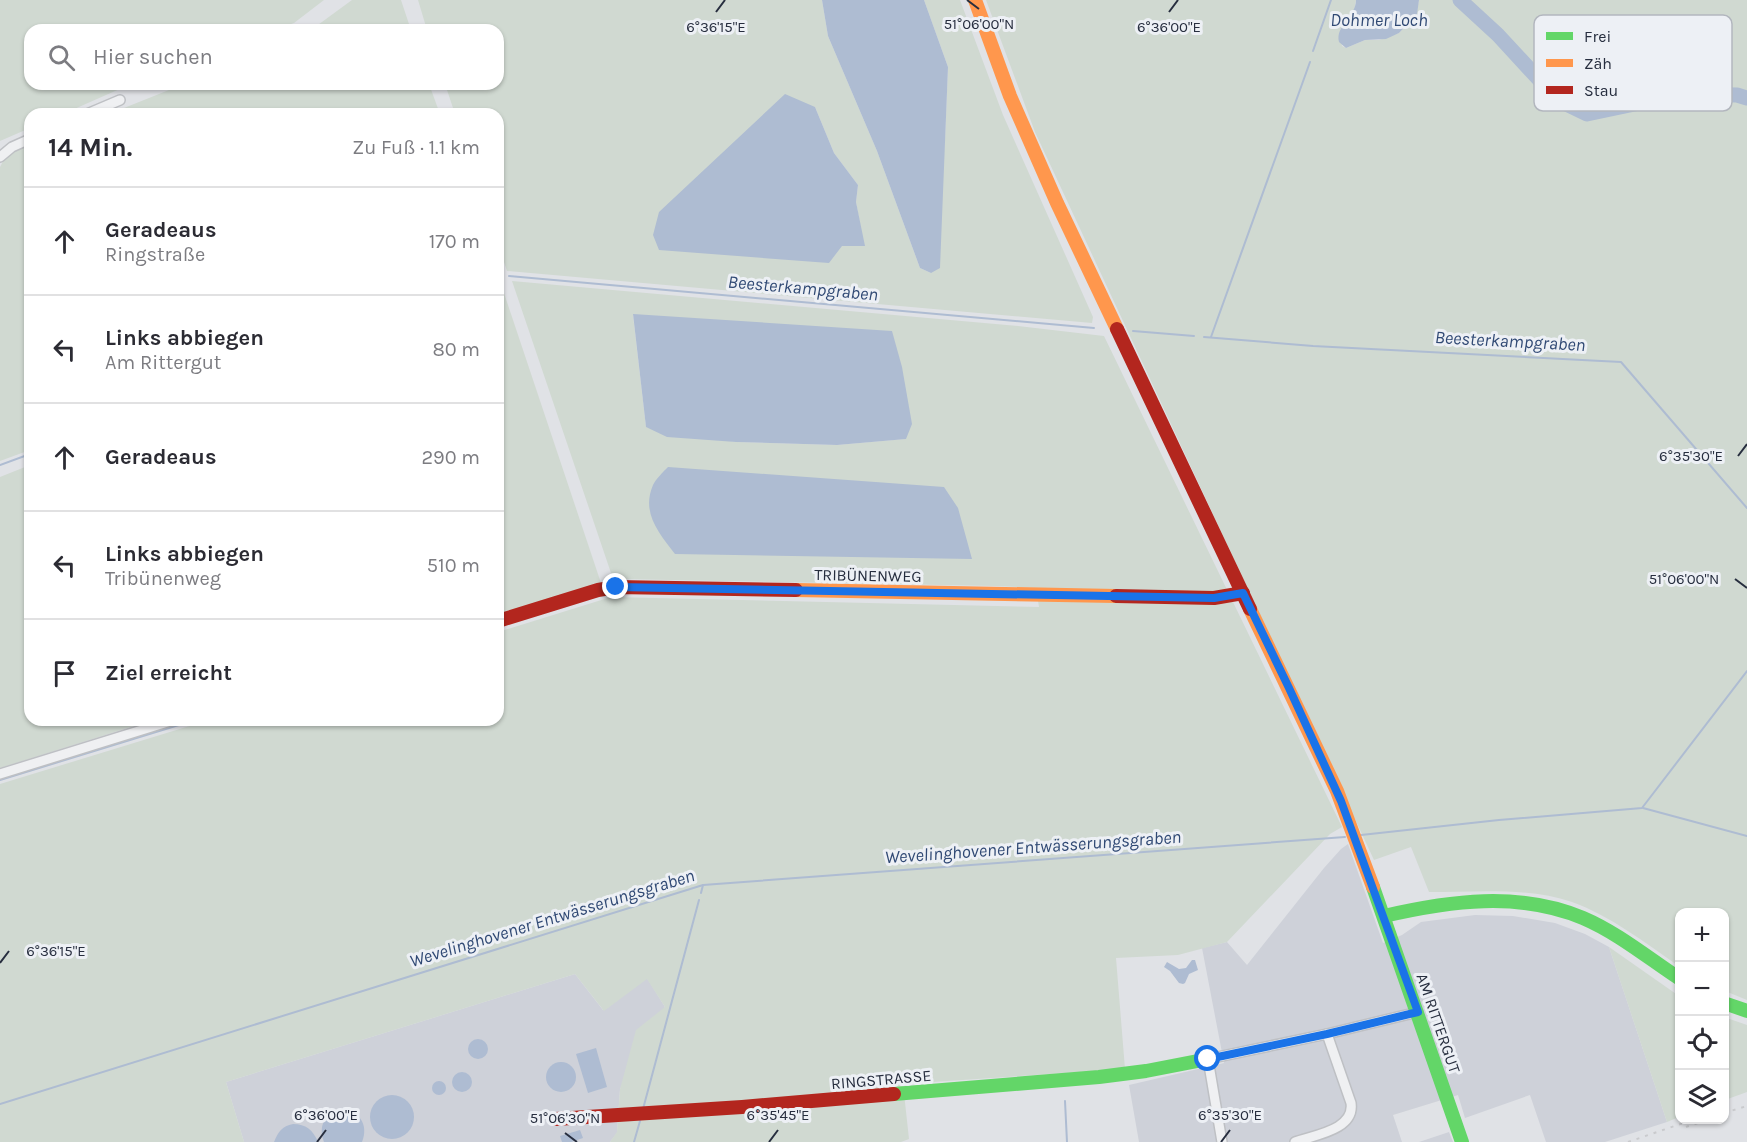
<!DOCTYPE html>
<html lang="de">
<head>
<meta charset="utf-8">
<style>
  body { margin:0; font-family:Karla,sans-serif; background:#f7f7f7; color:#2b2b33 }
  .controls { position:absolute; right:18px; bottom:18px; display:grid; overflow:hidden; border-radius:12px; box-shadow:0 2px 4px #0004 }
  .controls button { width:54px; height:54px; display:grid; place-items:center; padding:0; border:0; border-bottom:2px solid #e1e1e2; background:#fff; color:#2b2b33; font:30px sans-serif }
  .stop { position:absolute; width:18px; height:18px; margin:-14px; border:4px solid #1a73e8; border-radius:50%; background:#fff }
  .stop.end { background:#1a73e8; border-color:#fff; box-shadow:0 2px 6px #0008 }
  .list { margin:0; padding:0; list-style:none }
  h2 { display:flex; justify-content:space-between; align-items:center; height:78px; margin:0; padding:0 24px; font-size:26px }
  h2 small { font-size:20px; font-weight:400; color:#7c7c81 }
  .list li { display:grid; grid-template-columns:39px 1fr auto; gap:18px; align-items:center; box-sizing:border-box; height:108px; padding:0 24px; border-top:2px solid #e1e1e2 }
  .list b { display:block; font-size:22px; white-space:nowrap }
  .list p { margin:0; font-size:20px; white-space:nowrap; color:#7c7c81 }
  .list em { font-size:20px; font-style:normal; color:#7c7c81 }
  .icon { flex:none; width:33px; height:33px; fill:none; stroke:currentColor; stroke-width:2; stroke-linecap:round; stroke-linejoin:round }
  .map { position:relative; flex:none; width:1747px; height:1142px; overflow:hidden }
  .search { position:absolute; background:#fff; box-shadow:0 2px 4px #0004; left:24px; top:24px; width:480px; height:66px; display:flex; align-items:center; gap:15px; box-sizing:border-box; padding:0 21px; border-radius:18px; color:#7c7c81; font-size:22px }
  .panel { position:absolute; background:#fff; box-shadow:0 2px 4px #0004; left:24px; top:108px; width:480px; height:618px; border-radius:18px }
  .map>svg:first-child { display:block }
  .built { fill:#ced1d9 }
  .green { fill:#d0d9d1; fill-rule:evenodd }
  .water { fill:#aebcd2 }
  .lines { fill:none; stroke-linecap:round; stroke-linejoin:round }
  .stream { stroke:#aebcd2; stroke-width:2 }
  .river { stroke:#aebcd2; stroke-width:15 }
  .street-casing { stroke:#bec0c4; stroke-width:12 }
  .street { stroke:#eff0f2; stroke-width:9 }
  .fast { stroke:#63d668; stroke-width:14 }
  .slow { stroke:#ff974d; stroke-width:14 }
  .jam { stroke:#b3261e; stroke-width:14 }
  .rail { stroke:#c9cacd; stroke-width:2; stroke-dasharray:3 6; stroke-linecap:butt }
  .route { stroke:#1a73e8; stroke-width:8 }
  .ticks { fill:none; stroke:#272e3f; stroke-width:2 }
  .labels { text-anchor:middle; stroke-width:6; stroke-linejoin:round; paint-order:stroke }
  .street-label { font-size:16px; fill:#272e3f; stroke:#edf0f5 }
  .water-label { font-size:18px; font-style:italic; fill:#304974; stroke:#edf0f5 }
  .key { fill:#edf0f5; stroke:#b2b6be; stroke-width:1.5 }
  .key-label { font-size:16px; fill:#272e3f }
  .ticks-label { font-size:15px; text-anchor:middle; fill:#272e3f; stroke:#edf0f5; stroke-width:6; stroke-linejoin:round; paint-order:stroke }
</style>
</head>
<body>
<div class="map">
<svg width="1747" height="1142" viewBox="0 0 1747 1142">
  <rect width="100%" height="100%" fill="#e0e2e6"/>
  <g class="built">
    <path d="M 1348,844 L 1383,943 L 1402,935 L 1421,922 L 1475,915 L 1513,916 L 1555,923 L 1585,934 L 1609,947 L 1667,1122 L 1605,1142 L 1546,1142 L 1530,1095 L 1465,1118 L 1458,1095 L 1393,1115 L 1402,1142 L 1139,1142 L 1129,1085 L 1224,1063 L 1202,948 L 1227,942 L 1247,965 L 1324,868 L 1341,849 Z"/>
    <path d="M 575,974 L 603,1010 L 647,978 L 665,1007 L 620,1089 L 617,1133 L 610,1142 L 244,1142 L 226,1082 Z"/>
    <path d="M 1449,1132 L 1453,1142 L 1419,1142 Z"/>
  </g>
  <g class="green">
    <path d="M 0,0 L 324,0 L 294,23 L 274,30 L 30,30 L 30,84 L 131,84 L 63,114 L 30,114 L 30,128 L 0,141 Z"/>
    <path d="M 352,0 L 401,0 L 411,30 L 311,30 Z"/>
    <path d="M 418,0 L 822,0 L 828,36 L 877,151 L 920,268 L 931,273 L 945,140 L 948,67 L 924,0 L 960,0 L 1003,115 L 1093,317 L 1092,323 L 507,271 L 498,244 L 498,114 L 455,114 L 445,84 L 498,84 L 498,30 L 427,30 ZM 815,107 L 834,153 L 858,185 L 856,202 L 864,246 L 842,246 Z"/>
    <path d="M 986,0 L 1356,0 L 1354,12 L 1340,30 L 1342,46 L 1346,48 L 1365,40 L 1379,40 L 1399,33 L 1416,14 L 1419,0 L 1747,0 L 1747,1000 L 1725,991 L 1724,912 L 1680,912 L 1679,966 C 1645,943 1611,916 1572,902 C 1527,887 1476,892 1429,892 L 1411,847 L 1374,860 L 1035,132 Z"/>
    <path d="M 184,84 L 429,84 L 440,114 L 109,114 Z"/>
    <path d="M 30,144 L 30,450 L 0,461 L 0,167 L 8,152 Z"/>
    <path d="M 512,281 L 1018,326 L 1104,336 L 1342,827 L 1330,834 L 1227,942 L 1178,955 L 1116,958 L 1125,1069 L 903,1084 L 909,1139 L 901,1142 L 610,1142 L 617,1132 L 620,1089 L 636,1030 L 665,1007 L 647,979 L 604,1011 L 575,974 L 226,1082 L 244,1142 L 0,1142 L 0,784 L 209,720 L 498,720 L 498,632 L 611,597 L 1039,607 L 1036,588 L 996,586 L 619,579 L 611,573 ZM 633,315 L 905,439 L 837,445 L 736,442 L 646,427 Z"/>
    <path d="M 501,284 L 601,583 L 498,615 L 498,285 Z"/>
    <path d="M 30,465 L 30,720 L 153,720 L 0,768 L 0,477 Z"/>
    <path d="M 1609,947 L 1679,996 L 1679,1117 L 1667,1122 Z"/>
    <path d="M 1724,1017 L 1747,1025 L 1747,1092 L 1725,1100 Z"/>
  </g>
  <g class="water">
    <path d="M 822,0 L 924,0 L 948,67 L 940,268 L 931,273 L 920,268 L 877,151 L 828,36 Z"/>
    <path d="M 1356,0 L 1419,0 L 1417,14 L 1399,33 L 1386,39 L 1365,40 L 1346,48 L 1339,42 C 1335,25 1356,17 1356,0 Z"/>
    <path d="M 785,94 L 815,107 L 834,153 L 858,185 L 856,202 L 865,246 L 842,246 L 829,263 L 659,250 L 653,235 L 659,212 Z"/>
    <path d="M 633,314 L 892,331 L 902,367 L 912,424 L 906,439 L 837,445 L 736,442 L 667,437 L 646,427 Z"/>
    <path d="M 668,467 L 944,487 L 958,508 L 972,559 L 675,554 C 659,533 641,513 653,485 C 656,479 663,472 668,467 Z"/>
    <path d="M 1192,960 L 1195,960 L 1198,970 L 1189,974 L 1185,983 L 1183,984 L 1179,983 L 1170,971 L 1164,967 L 1167,962 L 1179,969 L 1186,968 Z"/>
    <circle cx="478" cy="1049" r="10"/>
    <path d="M 596,1048 L 607,1087 L 588,1093 L 576,1054 Z"/>
    <circle cx="561" cy="1077" r="15"/>
    <circle cx="462" cy="1082" r="10"/>
    <circle cx="439" cy="1088" r="7"/>
    <circle cx="392" cy="1117" r="22"/>
    <path d="M 340,1109 C 359,1110 369,1124 362,1142 L 324,1142 C 318,1127 324,1114 340,1109 Z"/>
    <path d="M 293,1124 C 306,1124 313,1130 318,1142 L 274,1142 C 278,1132 282,1126 293,1124 Z"/>
    <path d="M 580,1130 L 583,1138 L 571,1142 L 562,1142 L 560,1136 Z"/>
  </g>
  <g class="lines">
    <g class="stream">
      <path d="M 1313,51 L 1331,0"/>
      <path d="M 509,276 L 1094,328"/>
      <path d="M 1133,331 L 1194,336"/>
      <path d="M 1204,337 L 1313,346 L 1621,362 L 1747,508"/>
      <path d="M 1211,337 L 1310,62"/>
      <path d="M 0,465 L 30,454"/>
      <path d="M 0,780 L 195,720"/>
      <path d="M 1643,808 L 1747,836"/>
      <path d="M 1361,835 L 1499,820 L 1642,808 L 1747,671"/>
      <path d="M 701,893 L 703,885"/>
      <path d="M 1065,1101 L 1067,1142"/>
      <path d="M 0,1104 L 703,885 L 1345,837"/>
      <path d="M 643,1109 L 699,900"/>
      <path d="M 634,1142 L 640,1121"/>
    </g>
    <path class="river" d="M 1460,0 L 1498,35 L 1558,100 L 1587,114 L 1682,94 L 1737,95 L 1747,98"/>
    <g class="street-casing">
      <g id="street">
        <path d="M 87,114 L 120,100"/>
        <path d="M 0,157 L 12,147 L 30,139"/>
        <path d="M 0,774 L 174,720"/>
        <path d="M 1222,1142 L 1208,1059 L 1327,1034 L 1418,1012"/>
        <path d="M 1295,1142 C 1314,1135 1355,1130 1351,1103 L 1327,1034"/>
      </g>
    </g>
    <use href="#street" class="street"/>
    <g class="fast">
      <path d="M 1373,887 L 1462,1142"/>
      <path d="M 1384,916 C 1449,901 1519,891 1583,918 C 1618,933 1648,958 1680,979"/>
      <path d="M 1724,1003 L 1747,1011"/>
      <path d="M 894,1094 L 1099,1077 L 1146,1071 L 1208,1059"/>
    </g>
    <g class="slow">
      <path d="M 975,0 L 1010,96 L 1057,203 L 1117,329"/>
      <path d="M 796,590 L 1116,596"/>
      <path d="M 1250,609 L 1337,791 L 1373,887"/>
    </g>
    <g class="jam">
      <path d="M 1117,329 L 1250,609"/>
      <path d="M 1116,596 L 1214,598 L 1243,593"/>
      <path d="M 498,621 L 598,590 L 616,587 L 796,590"/>
      <path d="M 556,1119 L 742,1107 L 894,1094"/>
    </g>
    <g class="rail">
      <path d="M 1724,1113 L 1747,1106"/>
      <path d="M 1686,1127 L 1707,1120"/>
      <path d="M 1628,1142 L 1692,1120"/>
    </g>
  </g>
  <g class="lines">
    <path class="route" d="M 616,587 L 1214,598 L 1243,593 L 1289,688 L 1341,801 L 1418,1012 L 1327,1034 L 1208,1059"/>
  </g>
  <path class="ticks" d="M 967,0 L 979,9M 716,12 L 725,0M 1169,12 L 1178,0M 1738,456 L 1747,444M 1735,579 L 1747,588M 0,963 L 9,951M 565,1133 L 577,1142M 317,1142 L 326,1130M 769,1142 L 778,1130M 1221,1142 L 1230,1130"/>
  <g class="labels">
    <g class="street-label">
      <text transform="translate(868 575) rotate(1)" y="6">TRIBÜNENWEG</text>
      <text transform="translate(1439 1023) rotate(71)" y="6">AM RITTERGUT</text>
      <text transform="translate(881 1079) rotate(-5)" y="6">RINGSTRASSE</text>
    </g>
    <g class="water-label">
      <text x="1379" y="26">Dohmer Loch</text>
      <text transform="translate(803 288) rotate(5)" y="6">Beesterkampgraben</text>
      <text transform="translate(1510 341) rotate(3)" y="6">Beesterkampgraben</text>
      <text transform="translate(1033 847) rotate(-4)" y="6">Wevelinghovener Entwässerungsgraben</text>
      <text transform="translate(552 918) rotate(-17)" y="6">Wevelinghovener Entwässerungsgraben</text>
    </g>
  </g>
  <rect x="1534" y="15" width="198" height="96" rx="9" class="key"/>
  <rect x="1546" y="32" width="27" height="8" fill="#63d668"/>
  <rect x="1546" y="59" width="27" height="8" fill="#ff974d"/>
  <rect x="1546" y="86" width="27" height="8" fill="#b3261e"/>
  <g class="key-label">
    <text x="1584" y="42">Frei</text>
    <text x="1584" y="69">Zäh</text>
    <text x="1584" y="96">Stau</text>
  </g>
  <g class="ticks-label">
    <text x="979" y="29">51°06'00"N</text>
    <text x="716" y="32">6°36'15"E</text>
    <text x="1169" y="32">6°36'00"E</text>
    <text x="1691" y="461">6°35'30"E</text>
    <text x="1684" y="584">51°06'00"N</text>
    <text x="56" y="956">6°36'15"E</text>
    <text x="326" y="1120">6°36'00"E</text>
    <text x="778" y="1120">6°35'45"E</text>
    <text x="1230" y="1120">6°35'30"E</text>
    <text x="565" y="1123">51°06'30"N</text>
  </g>
</svg>
<div class="controls">
<button>+</button>
<button>−</button>
<button><svg class="icon" aria-label="locate" viewBox="0 0 24 24"><circle cx="12" cy="12" r="6"/><path d="M12 2v4M12 18v4M2 12h4M18 12h4"/></svg></button>
<button><svg class="icon" aria-label="layers" viewBox="0 0 24 24"><path d="M12 4l9 5-9 5-9-5zM3 14l9 5 9-5"/></svg></button>
</div>
<div class="stop" style="left:1208px;top:1059px"></div>
<div class="stop end" style="left:616px;top:587px"></div>
<div class="search"><svg class="icon" aria-label="search" viewBox="0 0 24 24"><circle cx="10" cy="10" r="6"/><path d="M15 15l6 6"/></svg>Hier suchen</div>
<section class="panel">
<h2>14 Min.<small>Zu Fuß · 1.1 km</small></h2>
<ul class="list">
<li><svg class="icon" aria-label="ahead" viewBox="0 0 24 24"><path d="M12 20V5M6 11l6-6 6 6"/></svg><div><b>Geradeaus</b><p>Ringstraße</p></div><em>170 m</em></li>
<li><svg class="icon" aria-label="left" viewBox="0 0 24 24"><path d="M17 20v-9H6M10 6l-5 5 5 5"/></svg><div><b>Links abbiegen</b><p>Am Rittergut</p></div><em>80 m</em></li>
<li><svg class="icon" aria-label="ahead" viewBox="0 0 24 24"><path d="M12 20V5M6 11l6-6 6 6"/></svg><div><b>Geradeaus</b></div><em>290 m</em></li>
<li><svg class="icon" aria-label="left" viewBox="0 0 24 24"><path d="M17 20v-9H6M10 6l-5 5 5 5"/></svg><div><b>Links abbiegen</b><p>Tribünenweg</p></div><em>510 m</em></li>
<li><svg class="icon" aria-label="arrive" viewBox="0 0 24 24"><path d="M6 21V4h12l-3 4 3 4H6"/></svg><div><b>Ziel erreicht</b></div></li>
</ul>
</section>
</div>
</body>
</html>
